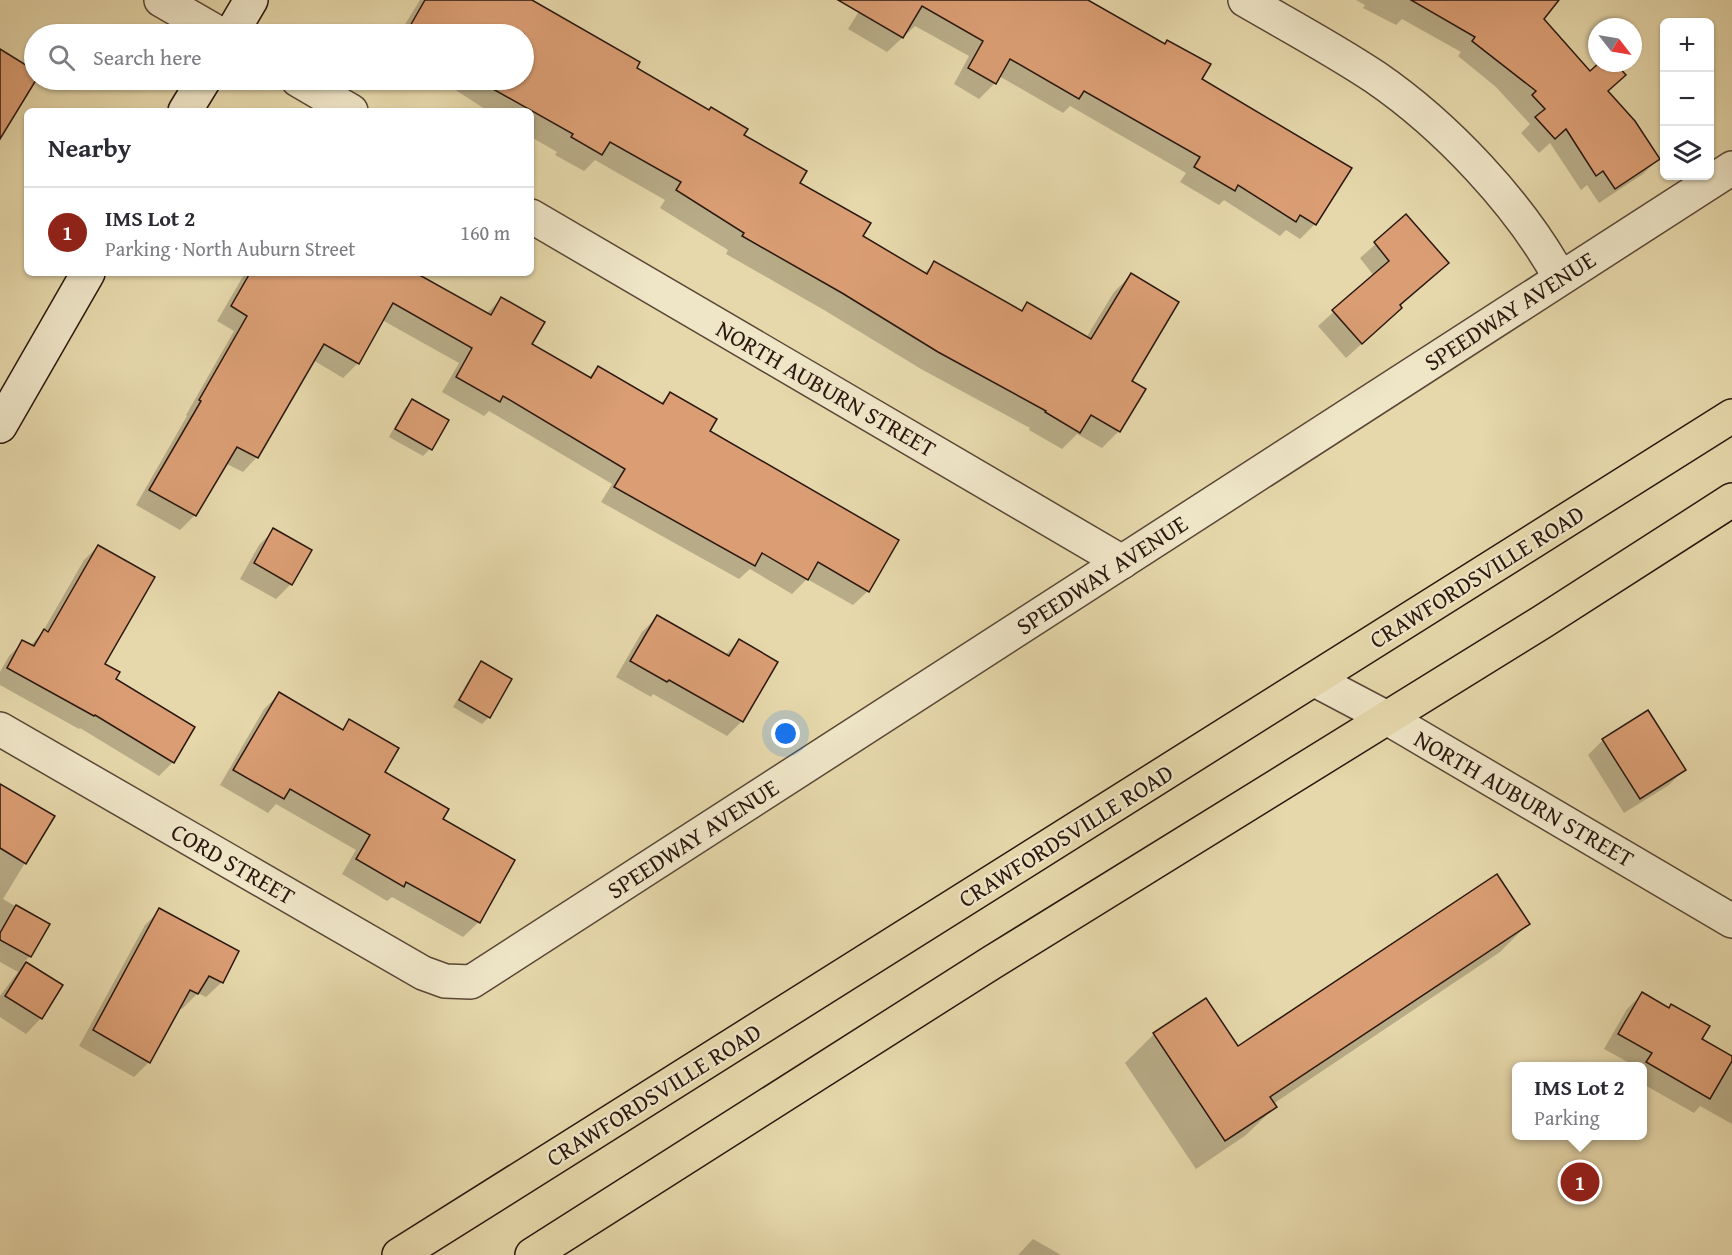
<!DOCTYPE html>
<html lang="en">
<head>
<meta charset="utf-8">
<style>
  body { margin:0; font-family:"Gentium Book Plus",serif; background:#f7f7f7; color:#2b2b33 }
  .controls { position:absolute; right:18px; top:18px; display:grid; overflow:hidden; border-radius:9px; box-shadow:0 2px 4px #0004 }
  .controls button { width:54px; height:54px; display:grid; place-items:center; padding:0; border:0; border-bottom:2px solid #e1e1e2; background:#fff; color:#2b2b33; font:30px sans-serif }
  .compass { position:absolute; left:1588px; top:18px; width:54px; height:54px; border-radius:50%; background:#fff; box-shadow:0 2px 4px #0004; rotate:121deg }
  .you { position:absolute; left:786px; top:734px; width:21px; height:21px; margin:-15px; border:4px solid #fff; border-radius:50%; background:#1a73e8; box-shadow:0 0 0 9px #1a73e833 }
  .badge { display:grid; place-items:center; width:39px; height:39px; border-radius:50%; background:#8f2418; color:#fff; font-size:20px; font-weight:700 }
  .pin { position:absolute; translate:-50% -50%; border:3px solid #fff; box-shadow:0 2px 6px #0006 }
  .popup { position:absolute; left:1512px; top:1062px; width:135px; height:78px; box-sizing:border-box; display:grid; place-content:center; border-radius:9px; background:#fff; filter:drop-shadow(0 2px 4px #0005); font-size:20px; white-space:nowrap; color:#7c7c81 }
  .popup b { font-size:22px; color:#2b2b33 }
  .popup::after { content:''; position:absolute; left:50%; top:100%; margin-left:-12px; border:12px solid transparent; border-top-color:#fff }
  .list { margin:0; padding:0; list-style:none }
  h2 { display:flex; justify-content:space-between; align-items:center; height:78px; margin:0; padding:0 24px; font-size:26px }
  h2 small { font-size:20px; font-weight:400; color:#7c7c81 }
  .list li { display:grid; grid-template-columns:39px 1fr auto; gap:18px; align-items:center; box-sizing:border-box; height:90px; padding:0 24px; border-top:2px solid #e1e1e2 }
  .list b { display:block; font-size:22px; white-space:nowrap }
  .list p { margin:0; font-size:20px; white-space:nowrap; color:#7c7c81 }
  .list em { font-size:20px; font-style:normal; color:#7c7c81 }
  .icon { flex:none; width:33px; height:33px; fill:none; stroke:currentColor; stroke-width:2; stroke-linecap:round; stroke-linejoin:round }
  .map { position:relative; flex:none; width:1732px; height:1255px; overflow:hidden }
  .search { position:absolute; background:#fff; box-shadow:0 2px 4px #0004; left:24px; top:24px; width:510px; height:66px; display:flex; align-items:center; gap:15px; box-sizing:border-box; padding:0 21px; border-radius:33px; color:#7c7c81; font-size:22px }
  .panel { position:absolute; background:#fff; box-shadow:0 2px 4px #0004; left:24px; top:108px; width:510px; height:168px; border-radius:9px }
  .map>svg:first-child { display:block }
  .shadow { fill:#0003 }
  .building { fill:#db9e74; stroke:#2a170e; stroke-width:1.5 }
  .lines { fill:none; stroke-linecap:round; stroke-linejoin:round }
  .street-casing { stroke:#594735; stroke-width:36 }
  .secondary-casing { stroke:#2a170e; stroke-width:36 }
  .primary-casing { stroke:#2a170e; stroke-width:36 }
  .street { stroke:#efe6c8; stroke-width:33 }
  .secondary { stroke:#efe6c8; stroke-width:33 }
  .primary { stroke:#e6d8ab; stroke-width:33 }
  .labels { text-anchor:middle; stroke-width:4.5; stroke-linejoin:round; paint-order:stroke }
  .street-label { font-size:24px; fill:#2a170e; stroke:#efe6c8 }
</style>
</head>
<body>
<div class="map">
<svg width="1732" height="1255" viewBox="0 0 1732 1255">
  <rect width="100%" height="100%" fill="#e6d8ab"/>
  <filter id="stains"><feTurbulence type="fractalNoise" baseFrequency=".00333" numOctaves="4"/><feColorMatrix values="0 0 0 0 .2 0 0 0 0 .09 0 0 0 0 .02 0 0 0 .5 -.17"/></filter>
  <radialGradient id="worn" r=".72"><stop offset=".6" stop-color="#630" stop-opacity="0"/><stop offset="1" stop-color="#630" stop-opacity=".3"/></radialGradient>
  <g class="shadow">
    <path d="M 420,0 L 529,0 L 742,136 L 861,237 L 924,273 L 935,263 L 1020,311 L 1027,304 L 1086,338 L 1114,292 L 1131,275 L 1130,381 L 1119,431 L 1102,448 L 1077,434 L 1062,449 L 1029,430 L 1030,428 L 921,369 L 824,310 L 726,254 L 728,250 L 660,208 L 665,200 L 595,160 L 584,171 L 555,155 L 557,152 L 531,137 L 531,111 L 488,111 L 440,80 L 524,80 L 524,34 L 399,34 Z"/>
    <path d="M 866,0 L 1067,0 L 1164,45 L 1167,42 L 1200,79 L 1315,224 L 1300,239 L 1286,230 L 1280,236 L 1224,200 L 1219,205 L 1180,182 L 1186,173 L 1070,106 L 1063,113 L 999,76 L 994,84 L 979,99 L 954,84 L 969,56 L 915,26 L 887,52 L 848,29 Z"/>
    <path d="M 1356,0 L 1537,0 L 1542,19 L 1590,73 L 1601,63 L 1613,63 L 1607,92 L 1658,159 L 1643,174 L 1599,203 L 1587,185 L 1581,190 L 1550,143 L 1539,153 L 1521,133 L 1530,124 L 1496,87 L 1458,56 L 1461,52 L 1402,19 L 1396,25 L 1363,8 L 1365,5 Z"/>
    <path d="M 1406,217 L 1447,263 L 1399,307 L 1400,308 L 1385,323 L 1346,358 L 1318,326 L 1374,276 L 1360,258 Z"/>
    <path d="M 245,273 L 413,273 L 486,314 L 501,299 L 530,345 L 588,378 L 598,368 L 660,404 L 670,394 L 868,591 L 853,605 L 807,579 L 792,594 L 750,569 L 739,579 L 601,502 L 612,484 L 489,411 L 484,416 L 442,392 L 459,363 L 382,320 L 358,363 L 343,378 L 313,360 L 257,457 L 243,472 L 225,463 L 195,515 L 180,530 L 136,505 L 187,416 L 186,415 L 234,331 L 217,321 Z"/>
    <path d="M 413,401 L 447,420 L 430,449 L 423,456 L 389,437 L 405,408 Z"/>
    <path d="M 274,530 L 291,584 L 276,599 L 240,579 L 259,545 Z"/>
    <path d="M 98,546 L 102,664 L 173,762 L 159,776 L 80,728 L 79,729 L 0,685 L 0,672 L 9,656 L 23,642 L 30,646 L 42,633 L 84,560 Z"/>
    <path d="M 657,617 L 725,655 L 739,641 L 742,721 L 727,736 L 653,694 L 651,697 L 616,677 L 642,632 Z"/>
    <path d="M 481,663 L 489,717 L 482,724 L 453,707 L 474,671 Z"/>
    <path d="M 279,694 L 341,730 L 350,721 L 383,772 L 441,820 L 479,922 L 463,937 L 392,897 L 387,901 L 342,874 L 356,850 L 276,804 L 268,813 L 220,785 L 264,709 Z"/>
    <path d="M 1603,740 L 1684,770 L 1669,785 L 1624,813 L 1588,755 Z"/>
    <path d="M 0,785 L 53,817 L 3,899 L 48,925 L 30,956 L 24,962 L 61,985 L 41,1018 L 26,1034 L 0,1017 L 0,996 L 18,972 L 0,962 Z"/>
    <path d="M 160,910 L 222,982 L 206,997 L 198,993 L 182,1009 L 179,1007 L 149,1062 L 134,1077 L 79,1046 L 145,925 Z"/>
    <path d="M 1528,924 L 1500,952 L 1273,1104 L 1275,1107 L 1246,1135 L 1196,1169 L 1125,1063 L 1154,1034 L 1205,1000 L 1238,1048 Z"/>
    <path d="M 1642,994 L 1700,1040 L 1732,1058 L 1732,1124 L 1700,1106 L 1694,1113 L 1643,1084 L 1643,1066 L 1635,1066 L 1604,1049 L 1627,1009 Z"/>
    <path d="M 1033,1239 L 1061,1255 L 1018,1255 Z"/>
  </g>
  <g class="building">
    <path d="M 425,0 L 532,0 L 640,62 L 637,68 L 709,110 L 711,107 L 748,129 L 744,135 L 807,171 L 800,183 L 871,223 L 863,236 L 927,274 L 934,261 L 1022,311 L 1027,302 L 1091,339 L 1131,273 L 1179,302 L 1132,381 L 1146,389 L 1120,432 L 1091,415 L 1080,433 L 1045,412 L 1046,411 L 938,352 L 842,293 L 742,236 L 744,233 L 676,190 L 681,182 L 610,142 L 602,155 L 571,137 L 573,134 L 477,80 L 524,80 L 524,34 L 409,34 L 406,33 Z"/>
    <path d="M 838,0 L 1088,0 L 1165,44 L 1167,40 L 1211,64 L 1202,79 L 1352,168 L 1316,225 L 1300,215 L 1296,222 L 1238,185 L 1235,191 L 1194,167 L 1200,157 L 1084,91 L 1079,99 L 1010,59 L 996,84 L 968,68 L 983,41 L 922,6 L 903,38 Z"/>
    <path d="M 1411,0 L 1559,0 L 1544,19 L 1590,71 L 1599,63 L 1615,63 L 1626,75 L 1608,91 L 1635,121 L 1660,159 L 1615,189 L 1603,171 L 1596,176 L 1566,129 L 1555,139 L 1535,117 L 1545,109 L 1532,95 L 1536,91 L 1472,41 L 1475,37 Z"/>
    <path d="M 0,49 L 34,70 L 36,80 L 0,139 Z"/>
    <path d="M 1406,214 L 1449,263 L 1400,305 L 1402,308 L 1362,344 L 1332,310 L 1389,261 L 1374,242 Z"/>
    <path d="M 250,273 L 416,273 L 491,315 L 501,297 L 545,322 L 532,344 L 591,378 L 598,366 L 663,404 L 670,392 L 717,419 L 710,431 L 899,540 L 869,592 L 818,562 L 808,580 L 762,553 L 755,566 L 614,487 L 625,469 L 503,396 L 500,402 L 456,377 L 472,348 L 393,303 L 359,364 L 324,344 L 258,458 L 237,447 L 196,516 L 149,490 L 201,401 L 199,400 L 247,316 L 231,306 Z"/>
    <path d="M 412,399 L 449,420 L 432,450 L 395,429 Z"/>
    <path d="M 273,528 L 312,550 L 292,585 L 254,563 Z"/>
    <path d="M 98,545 L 155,577 L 105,664 L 120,672 L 116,679 L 195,727 L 174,763 L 95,715 L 94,716 L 7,668 L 22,640 L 34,646 L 44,629 L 48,632 Z"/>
    <path d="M 657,615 L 729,656 L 739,639 L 778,662 L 743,722 L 669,680 L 667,682 L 630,661 Z"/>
    <path d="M 481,661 L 512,679 L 490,718 L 459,700 Z"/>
    <path d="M 279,692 L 343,730 L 349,719 L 399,748 L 385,772 L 449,809 L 443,819 L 515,860 L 480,923 L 406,882 L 404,887 L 356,859 L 370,835 L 290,789 L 284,799 L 233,770 Z"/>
    <path d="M 1648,710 L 1686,770 L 1640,799 L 1602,739 Z"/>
    <path d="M 0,784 L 55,816 L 26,864 L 0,848 Z"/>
    <path d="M 1497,874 L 1530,924 L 1270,1097 L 1277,1107 L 1225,1141 L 1153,1033 L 1206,998 L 1238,1046 Z"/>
    <path d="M 16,905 L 50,924 L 31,957 L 0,940 L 0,933 Z"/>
    <path d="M 159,908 L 239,951 L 223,983 L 209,976 L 198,994 L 190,990 L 150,1063 L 93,1030 Z"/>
    <path d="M 26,962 L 63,985 L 42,1019 L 5,996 Z"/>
    <path d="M 1642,992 L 1669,1008 L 1671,1004 L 1710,1026 L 1702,1039 L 1732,1056 L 1732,1061 L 1710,1099 L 1646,1062 L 1652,1053 L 1618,1034 Z"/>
  </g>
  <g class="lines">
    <g class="street-casing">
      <g id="street">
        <path d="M 161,0 L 220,34"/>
        <path d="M 1245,0 C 1288,25 1333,49 1375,77 C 1445,125 1520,204 1560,278"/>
        <path d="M 298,80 L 351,111"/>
        <path d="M 531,216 L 1122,562"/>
        <path d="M 1315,680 L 1387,718 L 1732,921"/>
        <path d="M 0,729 L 423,973 L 445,981 L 471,982 L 1732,168"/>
      </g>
    </g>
    <g class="secondary-casing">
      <g id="secondary">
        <path d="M 231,34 L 251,0"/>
        <path d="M 185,111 L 204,80"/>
        <path d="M 0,426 L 88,273"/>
      </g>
    </g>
    <g class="primary-casing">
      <g id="primary">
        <path d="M 399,1255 L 1732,416"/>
        <path d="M 532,1255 L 991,963 L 1542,622 L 1732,500"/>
      </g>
    </g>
    <use href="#street" class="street"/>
    <use href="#secondary" class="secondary"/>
    <use href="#primary" class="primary"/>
  </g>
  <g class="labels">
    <g class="street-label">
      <text transform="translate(1510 311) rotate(-33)" y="8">SPEEDWAY AVENUE</text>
      <text transform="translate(826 389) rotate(30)" y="8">NORTH AUBURN STREET</text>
      <text transform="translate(1102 575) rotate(-33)" y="8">SPEEDWAY AVENUE</text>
      <text transform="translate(1477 577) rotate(-32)" y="8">CRAWFORDSVILLE ROAD</text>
      <text transform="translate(1524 799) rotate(30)" y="8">NORTH AUBURN STREET</text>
      <text transform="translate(1066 836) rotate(-32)" y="8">CRAWFORDSVILLE ROAD</text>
      <text transform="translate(693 839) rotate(-33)" y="8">SPEEDWAY AVENUE</text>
      <text transform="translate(233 864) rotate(30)" y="8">CORD STREET</text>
      <text transform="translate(654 1095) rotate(-32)" y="8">CRAWFORDSVILLE ROAD</text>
    </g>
  </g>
  <rect width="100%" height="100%" filter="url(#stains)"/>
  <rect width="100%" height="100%" fill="url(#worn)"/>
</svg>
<div class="controls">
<button>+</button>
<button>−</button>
<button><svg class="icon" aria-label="layers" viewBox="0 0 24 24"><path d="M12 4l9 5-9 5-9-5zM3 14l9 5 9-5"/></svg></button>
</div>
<svg class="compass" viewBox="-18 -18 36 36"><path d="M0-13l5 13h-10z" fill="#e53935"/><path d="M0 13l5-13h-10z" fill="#7c7c81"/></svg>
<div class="you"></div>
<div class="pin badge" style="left:1580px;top:1182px">1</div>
<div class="popup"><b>IMS Lot 2</b>Parking</div>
<div class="search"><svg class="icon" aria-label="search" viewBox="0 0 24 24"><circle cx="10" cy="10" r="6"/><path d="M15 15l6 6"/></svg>Search here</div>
<section class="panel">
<h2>Nearby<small></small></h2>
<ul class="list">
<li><span class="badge">1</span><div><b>IMS Lot 2</b><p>Parking · North Auburn Street</p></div><em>160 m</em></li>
</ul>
</section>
</div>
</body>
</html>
